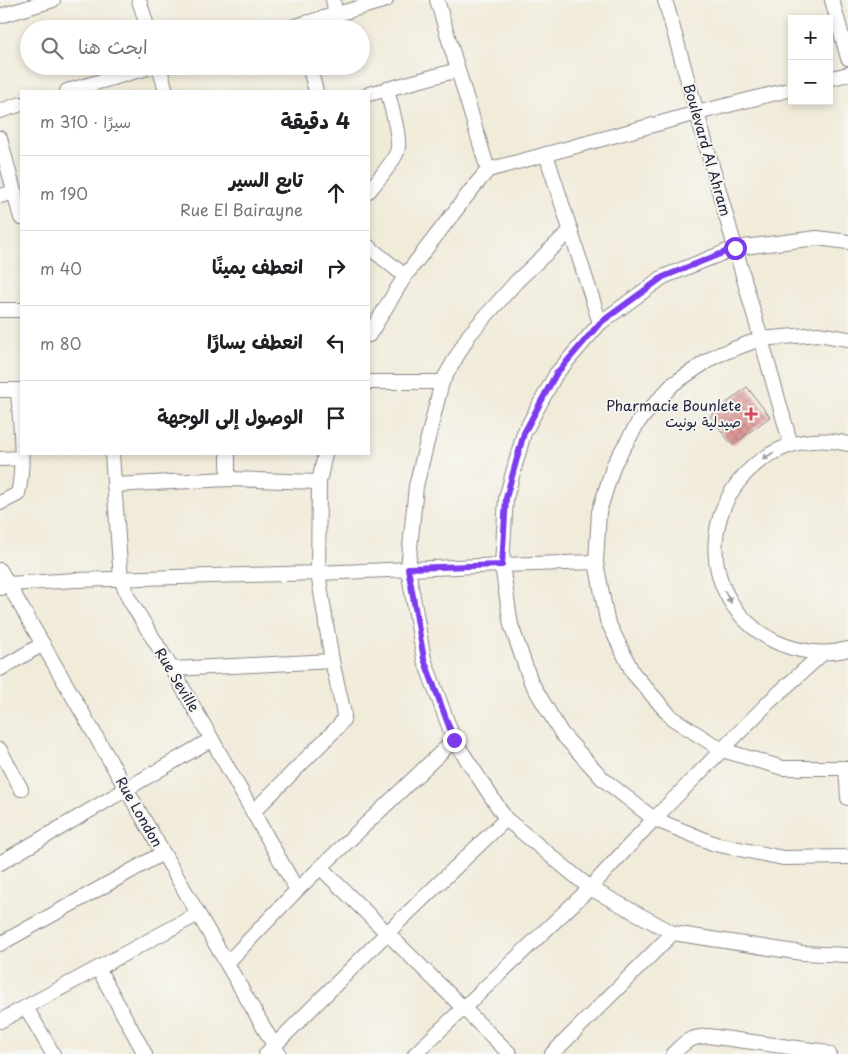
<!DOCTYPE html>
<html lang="ar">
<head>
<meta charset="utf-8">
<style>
  body { margin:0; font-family:"Playpen Sans","Playpen Sans Arabic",sans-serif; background:#f2f2f2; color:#202124; direction:rtl }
  .controls { position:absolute; right:15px; top:15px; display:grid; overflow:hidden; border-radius:0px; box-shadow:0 2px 8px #0003 }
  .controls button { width:45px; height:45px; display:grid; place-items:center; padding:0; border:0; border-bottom:1px solid #e0e0e0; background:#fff; color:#202124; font:25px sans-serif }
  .stop { position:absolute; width:15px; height:15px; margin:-11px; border:4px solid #7c3aed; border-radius:50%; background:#fff }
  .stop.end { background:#7c3aed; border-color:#fff; box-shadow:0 1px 5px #0008 }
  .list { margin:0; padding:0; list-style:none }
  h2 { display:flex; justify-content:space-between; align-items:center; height:65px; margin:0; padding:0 20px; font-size:21px }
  h2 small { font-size:16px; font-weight:400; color:#757577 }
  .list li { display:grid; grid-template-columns:32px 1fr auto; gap:15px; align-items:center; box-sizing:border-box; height:75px; padding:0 20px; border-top:1px solid #e0e0e0 }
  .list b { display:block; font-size:19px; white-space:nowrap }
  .list p { margin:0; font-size:16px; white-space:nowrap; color:#757577 }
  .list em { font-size:16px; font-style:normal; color:#757577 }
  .icon { flex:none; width:28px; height:28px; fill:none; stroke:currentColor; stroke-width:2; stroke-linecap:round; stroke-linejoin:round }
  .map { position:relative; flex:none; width:848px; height:1054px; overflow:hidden; direction:ltr }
  .search { position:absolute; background:#fff; box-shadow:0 2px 8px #0003; left:20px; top:20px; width:350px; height:55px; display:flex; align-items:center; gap:12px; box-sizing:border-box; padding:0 18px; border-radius:28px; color:#757577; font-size:19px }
  .panel { position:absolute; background:#fff; box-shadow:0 2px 8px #0003; left:20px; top:90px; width:350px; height:365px; border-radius:0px; direction:rtl }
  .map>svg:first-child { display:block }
  .building { fill:url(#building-cross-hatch) }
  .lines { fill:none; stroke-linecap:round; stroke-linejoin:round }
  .street-casing { stroke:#8a868a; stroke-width:16 }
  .street { stroke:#fff; stroke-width:14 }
  .oneway { fill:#9c9ca7 }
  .route { stroke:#7c3aed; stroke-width:6 }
  .poi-dot { fill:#d1495b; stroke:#f6f6f2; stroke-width:2 }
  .labels { text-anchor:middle; stroke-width:4; stroke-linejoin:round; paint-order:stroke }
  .street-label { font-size:14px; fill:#22223b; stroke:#f6f6f2 }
  .poi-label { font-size:14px; fill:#22223b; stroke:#f6f6f2; text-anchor:end }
</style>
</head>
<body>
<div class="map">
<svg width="848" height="1054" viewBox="0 0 848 1054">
  <defs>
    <pattern id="building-cross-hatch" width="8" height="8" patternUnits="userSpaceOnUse" patternTransform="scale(1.25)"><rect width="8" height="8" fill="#e19a99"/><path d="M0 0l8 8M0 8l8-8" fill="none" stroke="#b67d7e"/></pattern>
  </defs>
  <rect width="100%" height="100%" fill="#f6f6f2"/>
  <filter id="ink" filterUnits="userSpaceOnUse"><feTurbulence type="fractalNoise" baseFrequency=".02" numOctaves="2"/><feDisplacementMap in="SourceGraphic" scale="10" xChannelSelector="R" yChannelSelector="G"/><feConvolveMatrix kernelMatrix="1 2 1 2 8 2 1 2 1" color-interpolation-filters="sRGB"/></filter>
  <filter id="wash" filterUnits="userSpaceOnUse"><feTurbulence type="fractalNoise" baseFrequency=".0096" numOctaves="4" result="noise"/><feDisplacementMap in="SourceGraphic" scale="20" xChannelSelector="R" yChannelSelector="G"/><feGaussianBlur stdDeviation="1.12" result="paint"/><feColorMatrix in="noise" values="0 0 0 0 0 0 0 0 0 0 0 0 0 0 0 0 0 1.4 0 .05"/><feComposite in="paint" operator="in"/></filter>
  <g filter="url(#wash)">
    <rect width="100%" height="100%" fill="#f1ebd9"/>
    <g id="blocks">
      <path class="building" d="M 747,387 L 770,417 L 732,445 L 710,416 Z"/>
    </g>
  </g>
  <g filter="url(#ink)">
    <use href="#blocks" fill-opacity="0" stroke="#8a868a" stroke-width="1"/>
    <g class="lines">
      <g class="street-casing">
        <g id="street">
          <path d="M 139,0 L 148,29"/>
          <path d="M 333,0 L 336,14"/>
          <path d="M 437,0 L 488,170"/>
          <path d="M 665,0 L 791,445"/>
          <path d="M 832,0 L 848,58"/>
          <path d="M 0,16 L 53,0"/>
          <path d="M 285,29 L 386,0"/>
          <path d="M 159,66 L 166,91"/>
          <path d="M 309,66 L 316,91"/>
          <path d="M 829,79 L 848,74"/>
          <path d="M 67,91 L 154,66"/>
          <path d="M 369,94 L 458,70"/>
          <path d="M 0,111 L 21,104"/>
          <path d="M 0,138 L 21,218"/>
          <path d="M 546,154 L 600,323"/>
          <path d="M 369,191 C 377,181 392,164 397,152 C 402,139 390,104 387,89"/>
          <path d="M 0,196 L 15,192"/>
          <path d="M 571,230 L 517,281 L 469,335 L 442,382 L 416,486 L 408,569 L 424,659 L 454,740 L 506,819 L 590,888 L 673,933 L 802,953 L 848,955"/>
          <path d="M 848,242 L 817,238 L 735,248 L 663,277 L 600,323 L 556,374 L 524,433 L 506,498 L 502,565 L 511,625 L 531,682 L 562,734 L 603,779 L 654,819 L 715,844 L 783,858 L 848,857"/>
          <path d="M 369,247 L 405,276"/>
          <path d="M 0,310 L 21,310"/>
          <path d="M 369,335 L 405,276 L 472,189 L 488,170 L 697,113 L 792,89"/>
          <path d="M 848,339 L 818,334 L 760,339 L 715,356 L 673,384 L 639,421 L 614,464 L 599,512 L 596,562 L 607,620 L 633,673 L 672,718 L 722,750 L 783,768 L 848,768"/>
          <path d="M 369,382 L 442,382"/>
          <path d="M 0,390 L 21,390"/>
          <path d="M 848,444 C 757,421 683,520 730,601 C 741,618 756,632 774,641 C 797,652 824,656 848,649"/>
          <path d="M 112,454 L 121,579 L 129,599 L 172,669 L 297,890"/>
          <path d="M 228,454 L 228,479"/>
          <path d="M 0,459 L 21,458"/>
          <path d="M 114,485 L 228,479 L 319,482"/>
          <path d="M 0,503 L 18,494 C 25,464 20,422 18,390"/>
          <path d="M 0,570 L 279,1054"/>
          <path d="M 0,588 L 8,584 L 76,580 L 318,573 L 502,565 L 596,562"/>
          <path d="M 0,669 L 43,644"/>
          <path d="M 172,669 L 332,661"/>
          <path d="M 0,750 L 21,789"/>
          <path d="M 846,768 L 848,798"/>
          <path d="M 253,812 L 337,728 L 343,720 L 344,715 L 343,709 L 332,661 L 318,573 L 319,482 L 325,454"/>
          <path d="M 0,863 L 212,739"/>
          <path d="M 321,868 L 510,1054"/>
          <path d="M 0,944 L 163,853"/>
          <path d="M 227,963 L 297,890 L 454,740"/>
          <path d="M 98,968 L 145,1054"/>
          <path d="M 26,1007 L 53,1054"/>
          <path d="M 0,1021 L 198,914"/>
          <path d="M 266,1054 L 387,933 L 506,819"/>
          <path d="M 415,1054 L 590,888 L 654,819 L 769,702 L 823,653"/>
          <path d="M 552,1054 L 673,933"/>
          <path d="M 673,1054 C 685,1041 691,1037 708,1036 L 789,1047 L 820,1051 L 829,1054"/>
        </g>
      </g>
      <use href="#street" class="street"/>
    </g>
    <defs><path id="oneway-solid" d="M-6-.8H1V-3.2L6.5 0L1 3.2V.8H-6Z" transform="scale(1.25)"/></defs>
    <g class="oneway">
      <use href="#oneway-solid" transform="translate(768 456) rotate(149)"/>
      <use href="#oneway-solid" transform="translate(728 597) rotate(60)"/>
    </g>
  </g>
  <g class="lines" filter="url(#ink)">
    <path class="route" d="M 454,740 L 424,659 L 408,568 L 502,565 L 506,498 L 524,433 L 556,374 L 600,323 L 663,277 L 735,248"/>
  </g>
  <path class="poi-dot" d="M748.5 406.5h5v5h5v5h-5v5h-5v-5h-5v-5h5z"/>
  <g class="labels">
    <g class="street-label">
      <text transform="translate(707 150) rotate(74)" y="5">Boulevard Al Ahram</text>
      <text transform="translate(177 680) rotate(59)" y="5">Rue Seville</text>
      <text transform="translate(139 812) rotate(60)" y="5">Rue London</text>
    </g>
    <g class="poi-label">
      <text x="741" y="411">Pharmacie Bounlete<tspan x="741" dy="16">صيدلية بونيت</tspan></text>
    </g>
  </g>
</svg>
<div class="controls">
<button>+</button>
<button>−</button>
</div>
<div class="stop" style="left:735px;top:248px"></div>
<div class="stop end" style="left:454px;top:740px"></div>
<div class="search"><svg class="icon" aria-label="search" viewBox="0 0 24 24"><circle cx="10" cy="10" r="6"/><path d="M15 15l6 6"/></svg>ابحث هنا</div>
<section class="panel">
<h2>4 دقيقة<small>سيرًا · 310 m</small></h2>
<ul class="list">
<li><svg class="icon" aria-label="ahead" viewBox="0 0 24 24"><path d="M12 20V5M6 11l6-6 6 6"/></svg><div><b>تابع السير</b><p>Rue El Bairayne</p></div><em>190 m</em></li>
<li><svg class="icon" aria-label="right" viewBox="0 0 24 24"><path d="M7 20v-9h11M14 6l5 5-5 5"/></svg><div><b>انعطف يمينًا</b></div><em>40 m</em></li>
<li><svg class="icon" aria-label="left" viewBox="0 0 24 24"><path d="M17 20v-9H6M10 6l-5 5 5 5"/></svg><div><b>انعطف يسارًا</b></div><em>80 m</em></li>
<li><svg class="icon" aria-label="arrive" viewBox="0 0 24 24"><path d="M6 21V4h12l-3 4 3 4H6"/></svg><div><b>الوصول إلى الوجهة</b></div></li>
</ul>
</section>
</div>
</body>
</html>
